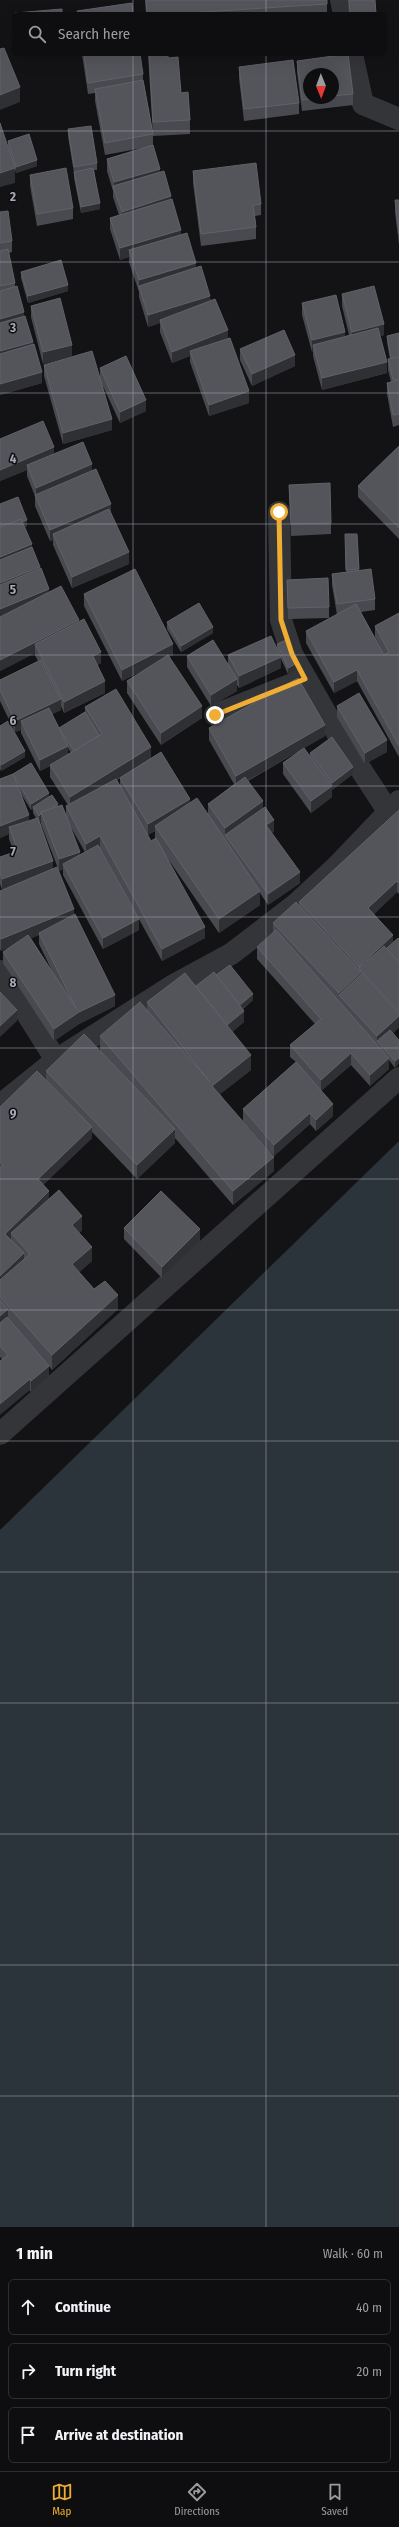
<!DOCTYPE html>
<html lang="en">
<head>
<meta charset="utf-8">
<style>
  body { margin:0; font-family:"Fira Sans Condensed",sans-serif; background:#1c1c1e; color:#f1f3f6 }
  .compass { position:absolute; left:303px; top:68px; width:36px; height:36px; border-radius:50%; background:#0e0e10; box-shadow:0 4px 16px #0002; rotate:179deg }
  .stop { position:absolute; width:12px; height:12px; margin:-9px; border:3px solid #efae31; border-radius:50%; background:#fff }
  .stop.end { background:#efae31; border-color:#fff; box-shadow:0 1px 4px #0008 }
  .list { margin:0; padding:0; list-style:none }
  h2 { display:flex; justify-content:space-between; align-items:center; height:52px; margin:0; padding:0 16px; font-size:17px }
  h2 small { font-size:13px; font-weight:400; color:#9b9c9f }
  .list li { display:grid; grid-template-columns:26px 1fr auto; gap:12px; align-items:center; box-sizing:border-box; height:56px; margin:0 8px 8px; padding:0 8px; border:1px solid #2e2e30; border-radius:6px }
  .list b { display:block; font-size:15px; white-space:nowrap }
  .list em { font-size:13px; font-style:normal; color:#9b9c9f }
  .icon { flex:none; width:22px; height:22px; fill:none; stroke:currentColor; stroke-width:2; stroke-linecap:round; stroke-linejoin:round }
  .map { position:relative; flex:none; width:399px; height:2227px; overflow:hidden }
  .search { position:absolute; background:#0e0e10; box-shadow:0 4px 16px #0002; left:12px; right:12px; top:12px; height:44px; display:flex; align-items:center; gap:10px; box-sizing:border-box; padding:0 14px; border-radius:6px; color:#9b9c9f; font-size:15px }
  .sheet { height:244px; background:#0e0e10 }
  nav { display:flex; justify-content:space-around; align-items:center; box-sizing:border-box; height:56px; border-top:1px solid #2e2e30; background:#0e0e10; font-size:11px; color:#9b9c9f }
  nav a { display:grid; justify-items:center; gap:2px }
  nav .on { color:#efae31 }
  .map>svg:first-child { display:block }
  .water { fill:#2b343a }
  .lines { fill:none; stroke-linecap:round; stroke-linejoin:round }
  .minor { stroke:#343539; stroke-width:22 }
  .wall { fill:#494a50; fill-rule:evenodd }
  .shaded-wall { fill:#2f3034 }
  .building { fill:#53555b; stroke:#606269 }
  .route { stroke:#efae31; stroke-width:5 }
  .grid { fill:none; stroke:#a5aab5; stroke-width:1; stroke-opacity:0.55 }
  .grid-label { font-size:13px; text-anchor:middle; font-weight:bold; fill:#a5aab5; stroke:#0e0e10; stroke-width:3; stroke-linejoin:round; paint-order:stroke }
</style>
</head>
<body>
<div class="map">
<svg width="399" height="2227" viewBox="0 0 399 2227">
  <rect width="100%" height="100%" fill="#131315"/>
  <path class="water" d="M 399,1141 L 399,2227 L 0,2227 L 0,1530 Z"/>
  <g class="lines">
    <g class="minor">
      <path d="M 341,0 L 344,14"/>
      <path d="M 352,54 L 363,104 L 399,119"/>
      <path d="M 279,512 L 281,620 L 292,654 L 337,733 L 388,811"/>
      <path d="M 215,715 L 300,681"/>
      <path d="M 0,971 L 56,1060"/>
      <path d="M 0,1105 L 56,1060 L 172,986 L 231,954 L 296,904 L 337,866 L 399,801"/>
      <path d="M 0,1434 L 399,1078"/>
    </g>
  </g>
  <g class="wall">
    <path d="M 145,0 L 327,0 L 327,14 L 146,14 Z"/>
    <path d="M 348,0 L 375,0 L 376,14 L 349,14 Z"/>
    <path d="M 82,54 L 140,54 L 143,74 L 143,80 L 153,134 L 153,146 L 160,172 L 171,200 L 181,234 L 228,338 L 249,403 L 209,416 L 190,362 L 190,356 L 172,363 L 160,332 L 160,323 L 148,327 L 139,297 L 139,292 L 129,262 L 129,257 L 120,260 L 110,229 L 110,218 L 119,215 L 113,197 L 113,191 L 107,171 L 107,159 L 148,147 L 105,155 L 95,101 L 95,93 L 88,94 Z"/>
    <path d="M 148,54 L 168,54 L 168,58 L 190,120 L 190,134 L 153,136 Z"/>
    <path d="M 348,54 L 353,94 L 353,105 L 302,111 L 297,72 L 297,61 ZM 309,74 L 333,74 L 333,98 L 309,98 Z"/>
    <path d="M 239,67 L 299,103 L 299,114 L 244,121 L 239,78 Z"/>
    <path d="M 68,129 L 97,163 L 97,170 L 94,170 L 100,209 L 81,213 L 74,178 L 74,173 L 68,136 Z"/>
    <path d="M 8,141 L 37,166 L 16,173 L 15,169 L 15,183 L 8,147 Z"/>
    <path d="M 193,171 L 261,204 L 261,215 L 255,216 L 256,227 L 256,239 L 201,246 L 193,183 Z"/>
    <path d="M 30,175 L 73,208 L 73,219 L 37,226 L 30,186 Z"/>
    <path d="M 395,200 L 399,200 L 399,245 L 395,212 Z"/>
    <path d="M 0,212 L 12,241 L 12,252 L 9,253 L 15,283 L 15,287 L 33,345 L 42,383 L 0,395 Z"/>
    <path d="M 21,272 L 68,291 L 28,303 L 21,278 Z"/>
    <path d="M 342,294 L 384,335 L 380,336 L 387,373 L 322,390 L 313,356 L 313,351 L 312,352 L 302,315 L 302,303 L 345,336 L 349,335 L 342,306 Z"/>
    <path d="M 31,306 L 72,356 L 43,364 L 31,317 Z"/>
    <path d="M 399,333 L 399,425 L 393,427 L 387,394 L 387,383 L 391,382 L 388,370 L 388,359 L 390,359 L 387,342 L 387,336 Z"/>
    <path d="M 240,349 L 295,366 L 252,386 L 240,360 Z"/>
    <path d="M 44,365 L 100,377 L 100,368 L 146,411 L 120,423 L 102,384 L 112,430 L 63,444 L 44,376 Z"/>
    <path d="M 0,439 L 54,454 L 92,470 L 111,513 L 129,564 L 72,588 L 53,545 L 53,540 L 50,541 L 35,506 L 35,496 L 27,476 L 27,470 L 0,481 Z"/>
    <path d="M 399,446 L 399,539 L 358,497 L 358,486 Z"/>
    <path d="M 289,485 L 331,523 L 331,534 L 291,536 Z"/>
    <path d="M 0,504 L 27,526 L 25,527 L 32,547 L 49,592 L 79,622 L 101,663 L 97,665 L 105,693 L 64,713 L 61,706 L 61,710 L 52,714 L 59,729 L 85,712 L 85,707 L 151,758 L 190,803 L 208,814 L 208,804 L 234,784 L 209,740 L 209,728 L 325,736 L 304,748 L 310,756 L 310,753 L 353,774 L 332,790 L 332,797 L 311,813 L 283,774 L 283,763 L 299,751 L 248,781 L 274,831 L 272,833 L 300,883 L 268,905 L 260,893 L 260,905 L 219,933 L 166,856 L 205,938 L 162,961 L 100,848 L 139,930 L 103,949 L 63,875 L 63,869 L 59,871 L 41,824 L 41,821 L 40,822 L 53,869 L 115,1006 L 79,1024 L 54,1041 L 3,963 L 3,952 L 10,947 L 1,951 L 0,949 L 0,891 L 2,890 L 0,884 L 0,857 L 14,852 L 9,839 L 9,834 L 0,838 L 13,774 L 49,796 L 66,814 L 66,806 L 68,805 L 50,777 L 50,766 L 40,771 L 21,733 L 21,730 L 15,732 L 0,701 L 0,680 L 38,661 L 35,655 L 35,653 L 0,671 ZM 68,748 L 71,753 L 68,754 ZM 141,765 L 120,778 L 120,785 L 117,780 ZM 20,792 L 31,810 L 33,810 L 33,813 L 36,818 L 29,821 ZM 69,824 L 85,852 L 80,855 ZM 155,831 L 155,839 L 151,841 L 148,835 ZM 39,935 L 39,944 L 52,971 L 31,938 Z"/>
    <path d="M 345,534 L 357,534 L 359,570 L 375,599 L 375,610 L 361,612 L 384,654 L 375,637 L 375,626 L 399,613 L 399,757 L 357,681 L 334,693 L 306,643 L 306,631 L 337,615 L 332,585 L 332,574 L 346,572 Z"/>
    <path d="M 287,580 L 329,607 L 329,618 L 288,619 Z"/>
    <path d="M 84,594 L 173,655 L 169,657 L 202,718 L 161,745 L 127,693 L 127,681 L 148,668 L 122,681 L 84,606 Z"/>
    <path d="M 167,622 L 213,633 L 181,652 L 167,629 Z"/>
    <path d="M 277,644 L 297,670 L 288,674 L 281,659 L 281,668 L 239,688 L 237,685 L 237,691 L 211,706 L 187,667 L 187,656 L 228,665 L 228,655 L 277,648 Z"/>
    <path d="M 337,706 L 387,752 L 365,764 L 337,717 Z"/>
    <path d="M 0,726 L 25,757 L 1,771 L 0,769 Z"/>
    <path d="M 399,810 L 399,894 L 397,892 L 374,914 L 393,942 L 399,939 L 399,1027 L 393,1033 L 399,1040 L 395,1068 L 389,1060 L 389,1069 L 370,1086 L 351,1065 L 321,1091 L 333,1116 L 316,1131 L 310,1124 L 274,1156 L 243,1121 L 243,1109 L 296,1062 L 290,1057 L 290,1045 L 315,1024 L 257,959 L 257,947 L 273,933 L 273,923 L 299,906 L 299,902 Z"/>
    <path d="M 216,975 L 253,1000 L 243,1009 L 244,1022 L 232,1032 L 251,1070 L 220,1094 L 274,1171 L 233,1205 L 175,1138 L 175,1143 L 137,1179 L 92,1132 L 92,1138 L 43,1185 L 49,1199 L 82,1230 L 79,1233 L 92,1261 L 79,1272 L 94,1289 L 118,1309 L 52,1370 L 49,1366 L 49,1377 L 31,1392 L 0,1357 L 0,1107 L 46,1080 L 46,1071 L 100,1050 L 100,1036 L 147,1010 L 147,1002 L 196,986 Z"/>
    <path d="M 124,1228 L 200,1241 L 162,1278 L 124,1239 Z"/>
  </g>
  <g class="shaded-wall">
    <path d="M 20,87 L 20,102 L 0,110 L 0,95 Z"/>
    <path d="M 37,160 L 37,166 L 16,173 L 16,167 Z"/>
    <path d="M 15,168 L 15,183 L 0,187 L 0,173 Z"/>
    <path d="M 160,169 L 160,180 L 114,189 L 114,182 Z"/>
    <path d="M 171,196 L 171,208 L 122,223 L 122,212 Z"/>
    <path d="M 100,203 L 100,209 L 81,213 L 81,207 Z"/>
    <path d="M 181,230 L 181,241 L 129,250 L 129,257 L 120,260 L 120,248 Z"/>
    <path d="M 196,263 L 196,274 L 139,286 L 139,292 L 139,280 Z"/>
    <path d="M 68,285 L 68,291 L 28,303 L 28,296 Z"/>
    <path d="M 210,296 L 210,307 L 160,320 L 160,323 L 148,327 L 148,315 Z"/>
    <path d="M 24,312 L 24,323 L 0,330 L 0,319 Z"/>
    <path d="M 384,324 L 384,335 L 352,344 L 352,332 Z"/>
    <path d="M 228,330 L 228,342 L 190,351 L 190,356 L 172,363 L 172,352 Z"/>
    <path d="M 345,332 L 345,343 L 313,345 L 313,351 L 312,352 L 312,340 Z"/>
    <path d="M 33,342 L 33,353 L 0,362 L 0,351 Z"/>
    <path d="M 72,345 L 72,356 L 43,364 L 43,352 Z"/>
    <path d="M 295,355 L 295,366 L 252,386 L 252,374 Z"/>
    <path d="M 387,362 L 387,373 L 322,390 L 322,378 Z"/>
    <path d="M 42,372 L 42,383 L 0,395 L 0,384 Z"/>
    <path d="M 249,391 L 249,403 L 209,416 L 209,405 Z"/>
    <path d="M 146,400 L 146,411 L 120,423 L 120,412 Z"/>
    <path d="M 112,419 L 112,430 L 63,444 L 63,433 Z"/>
    <path d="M 54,447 L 54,459 L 27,465 L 27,470 L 0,481 L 0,470 Z"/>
    <path d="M 92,464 L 92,476 L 36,498 L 36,488 Z"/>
    <path d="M 111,504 L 111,515 L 53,534 L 53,540 L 50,541 L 50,530 Z"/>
    <path d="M 27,520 L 27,526 L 0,537 L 0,531 Z"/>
    <path d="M 32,544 L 32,556 L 0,568 L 0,557 Z"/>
    <path d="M 129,552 L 129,564 L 72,588 L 72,577 Z"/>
    <path d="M 40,567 L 40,578 L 0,595 L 0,583 Z"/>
    <path d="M 49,589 L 49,601 L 0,621 L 0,609 Z"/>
    <path d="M 79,620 L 79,631 L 35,644 L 35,653 L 0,671 L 0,660 Z"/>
    <path d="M 213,627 L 213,633 L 181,652 L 181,646 Z"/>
    <path d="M 173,644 L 173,655 L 122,681 L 122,670 Z"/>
    <path d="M 101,652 L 101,663 L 93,668 L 93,656 Z"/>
    <path d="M 281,657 L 281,668 L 239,688 L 239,676 Z"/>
    <path d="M 297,663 L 297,670 L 288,674 L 288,668 Z"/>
    <path d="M 357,670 L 357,681 L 334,693 L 334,682 Z"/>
    <path d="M 237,679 L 237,691 L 211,706 L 211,695 Z"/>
    <path d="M 105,681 L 105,693 L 64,713 L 64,702 Z"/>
    <path d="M 61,699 L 61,710 L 24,728 L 21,721 L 21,730 L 15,732 L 15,721 Z"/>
    <path d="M 202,706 L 202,718 L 161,745 L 161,733 Z"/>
    <path d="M 325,725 L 325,736 L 236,787 L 236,776 Z"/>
    <path d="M 387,740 L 387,752 L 365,764 L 365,753 Z"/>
    <path d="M 68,746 L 68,757 L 40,771 L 40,760 Z"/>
    <path d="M 151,747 L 151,758 L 70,808 L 70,797 Z"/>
    <path d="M 25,751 L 25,757 L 1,771 L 1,765 Z"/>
    <path d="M 353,767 L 353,774 L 332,790 L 332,797 L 311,813 L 311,801 L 332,786 L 332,783 Z"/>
    <path d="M 49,793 L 49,800 L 33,807 L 33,810 L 31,810 L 31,804 Z"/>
    <path d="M 190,799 L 190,810 L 155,826 L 155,831 L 148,835 L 148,824 Z"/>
    <path d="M 263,801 L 263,812 L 225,835 L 225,839 L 225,828 Z"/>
    <path d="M 41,814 L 41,821 L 39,822 L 39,816 Z"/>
    <path d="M 29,815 L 29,826 L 9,827 L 9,834 L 0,838 L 0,826 Z"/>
    <path d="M 274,820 L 274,831 L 266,837 L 266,825 Z"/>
    <path d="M 100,836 L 100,847 L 86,855 L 86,844 Z"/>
    <path d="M 80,852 L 80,863 L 63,864 L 63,869 L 59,871 L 59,859 Z"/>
    <path d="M 53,861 L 53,872 L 2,890 L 2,879 Z"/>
    <path d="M 300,872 L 300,883 L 268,905 L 268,894 Z"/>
    <path d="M 397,881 L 397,892 L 368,920 L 368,908 Z"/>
    <path d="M 260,891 L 260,905 L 219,933 L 219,919 Z"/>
    <path d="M 74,909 L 74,920 L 39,933 L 39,935 L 1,951 L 1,939 Z"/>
    <path d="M 139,919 L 139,930 L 103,949 L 103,938 Z"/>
    <path d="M 205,927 L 205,938 L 162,961 L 162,949 Z"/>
    <path d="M 393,935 L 393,946 L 359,968 L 359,974 L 361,972 L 361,984 L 339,995 L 339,1005 L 339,993 L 359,974 L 359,967 Z"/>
    <path d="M 253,994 L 253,1000 L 237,1013 L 237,1007 Z"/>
    <path d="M 115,995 L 115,1006 L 79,1024 L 54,1041 L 54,1029 L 79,1012 Z"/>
    <path d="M 17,1010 L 17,1021 L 0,1037 L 0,1026 Z"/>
    <path d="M 244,1011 L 244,1022 L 225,1038 L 225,1026 Z"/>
    <path d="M 399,1016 L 399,1027 L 380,1045 L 377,1041 L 377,1048 L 377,1036 Z"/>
    <path d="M 351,1053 L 351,1065 L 321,1091 L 321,1080 Z"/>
    <path d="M 251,1055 L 251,1070 L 212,1100 L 212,1086 Z"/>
    <path d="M 389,1058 L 389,1069 L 370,1086 L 370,1075 Z"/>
    <path d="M 399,1058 L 399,1064 L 395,1068 L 395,1061 Z"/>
    <path d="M 333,1104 L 333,1116 L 316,1131 L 316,1120 Z"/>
    <path d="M 310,1113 L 310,1124 L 274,1156 L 274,1145 Z"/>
    <path d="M 92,1127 L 92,1138 L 38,1190 L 38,1179 Z"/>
    <path d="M 175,1129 L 175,1143 L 137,1179 L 137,1165 Z"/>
    <path d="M 274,1157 L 274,1171 L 233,1205 L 233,1191 Z"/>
    <path d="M 49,1191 L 49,1203 L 11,1233 L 11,1240 L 5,1234 Z"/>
    <path d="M 82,1216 L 82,1230 L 72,1240 L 72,1225 Z"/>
    <path d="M 200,1229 L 200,1241 L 162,1278 L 162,1267 Z"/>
    <path d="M 92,1247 L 92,1261 L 72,1279 L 72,1264 Z"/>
    <path d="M 24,1253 L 24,1264 L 0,1287 L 0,1276 Z"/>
    <path d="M 118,1295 L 118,1309 L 52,1370 L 52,1355 Z"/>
    <path d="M 8,1309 L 8,1320 L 0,1327 L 0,1316 Z"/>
    <path d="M 49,1366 L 49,1377 L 31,1392 L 31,1381 Z"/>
    <path d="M 30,1379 L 30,1390 L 0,1415 L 0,1404 Z"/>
  </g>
  <g class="building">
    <path d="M 146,0 L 327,0 L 327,4 L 171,14 L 147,14 Z"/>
    <path d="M 349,0 L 375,0 L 376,14 L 350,14 Z"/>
    <path d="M 132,3 L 133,14 L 78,14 L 77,11 Z"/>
    <path d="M 62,9 L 62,14 L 15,14 L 15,13 Z"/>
    <path d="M 4,48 L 20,87 L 0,95 L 0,49 Z"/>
    <path d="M 84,54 L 140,54 L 143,74 L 88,83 Z"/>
    <path d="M 149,54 L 168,54 L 168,58 L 178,57 L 181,93 L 188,92 L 190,120 L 153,122 Z"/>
    <path d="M 348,54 L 353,94 L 333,96 L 333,74 L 309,74 L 309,98 L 316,98 L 302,100 L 297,61 Z"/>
    <path d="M 293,60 L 299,103 L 244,109 L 239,67 Z"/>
    <path d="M 143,80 L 153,134 L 105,143 L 95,89 Z"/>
    <path d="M 0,123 L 15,168 L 0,173 Z"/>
    <path d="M 91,126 L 97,163 L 74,167 L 68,129 Z"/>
    <path d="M 29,134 L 37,160 L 16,167 L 8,141 Z"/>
    <path d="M 153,145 L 160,169 L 114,182 L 107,159 Z"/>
    <path d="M 256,163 L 261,204 L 253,205 L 256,227 L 201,234 L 193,171 Z"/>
    <path d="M 66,168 L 73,208 L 37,214 L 30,175 Z"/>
    <path d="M 93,168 L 100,203 L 81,207 L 74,172 Z"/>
    <path d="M 164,171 L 171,196 L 122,212 L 113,186 Z"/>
    <path d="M 172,199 L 181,230 L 120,248 L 110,218 Z"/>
    <path d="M 395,200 L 399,200 L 399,234 Z"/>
    <path d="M 8,211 L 12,241 L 0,243 L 0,212 Z"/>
    <path d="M 187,233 L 196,263 L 139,280 L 129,250 Z"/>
    <path d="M 8,249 L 15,283 L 0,286 L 0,251 Z"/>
    <path d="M 61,260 L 68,285 L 28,296 L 21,272 Z"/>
    <path d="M 201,266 L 210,296 L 148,315 L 139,286 Z"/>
    <path d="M 17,286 L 24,312 L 0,319 L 0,291 Z"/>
    <path d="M 374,286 L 384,324 L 352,332 L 342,294 Z"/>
    <path d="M 336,295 L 345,332 L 312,340 L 302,303 Z"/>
    <path d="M 60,298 L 72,345 L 43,352 L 31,306 Z"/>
    <path d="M 215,299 L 228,330 L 172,352 L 160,320 Z"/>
    <path d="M 25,316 L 33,342 L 0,351 L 0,323 Z"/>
    <path d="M 378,328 L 387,362 L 322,378 L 313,345 Z"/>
    <path d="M 284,330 L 295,355 L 252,374 L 240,349 Z"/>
    <path d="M 399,333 L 399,357 L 391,359 L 387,336 Z"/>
    <path d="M 230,338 L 249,391 L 209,405 L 190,351 Z"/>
    <path d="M 34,344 L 42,372 L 0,384 L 0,354 Z"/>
    <path d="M 92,351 L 112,419 L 63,433 L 44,365 Z"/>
    <path d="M 126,356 L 146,400 L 120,412 L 100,368 Z"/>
    <path d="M 399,357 L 399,379 L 393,380 L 388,359 Z"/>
    <path d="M 399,380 L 399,414 L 393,415 L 387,383 Z"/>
    <path d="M 43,421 L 54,447 L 0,470 L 0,439 Z"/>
    <path d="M 83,442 L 92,464 L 36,488 L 27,465 Z"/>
    <path d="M 399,446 L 399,528 L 358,486 Z"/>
    <path d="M 96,469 L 111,504 L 50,530 L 35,495 Z"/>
    <path d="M 330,483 L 331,523 L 291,524 L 289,485 Z"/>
    <path d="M 18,497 L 27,520 L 22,522 L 21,519 L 0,527 L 0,504 Z"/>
    <path d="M 109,509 L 129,552 L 72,577 L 53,534 Z"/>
    <path d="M 21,519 L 32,544 L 0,557 L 0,527 Z"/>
    <path d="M 345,534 L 357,534 L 359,569 L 346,570 Z"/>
    <path d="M 32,547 L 40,567 L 0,583 L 0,560 Z"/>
    <path d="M 41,568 L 49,589 L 0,609 L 0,585 Z"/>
    <path d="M 135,569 L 173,644 L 122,670 L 84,594 Z"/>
    <path d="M 371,569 L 375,599 L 337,604 L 332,574 Z"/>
    <path d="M 328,578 L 329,607 L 288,608 L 287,580 Z"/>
    <path d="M 61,586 L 79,620 L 0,660 L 0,617 Z"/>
    <path d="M 199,603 L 213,627 L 181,646 L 167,622 Z"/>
    <path d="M 356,604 L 384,655 L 389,652 L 375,626 L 399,613 L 399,746 L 357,670 L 334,682 L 306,631 Z"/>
    <path d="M 84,619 L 101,652 L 93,656 L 105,681 L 64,702 L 35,644 Z"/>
    <path d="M 271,636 L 281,657 L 239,676 L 228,655 Z"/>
    <path d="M 213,640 L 237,679 L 211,695 L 187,656 Z"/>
    <path d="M 286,640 L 297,663 L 288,668 L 277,644 Z"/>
    <path d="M 168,655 L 202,706 L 161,733 L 127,681 Z"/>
    <path d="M 41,660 L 61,699 L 15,721 L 0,690 L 0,680 Z"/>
    <path d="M 298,678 L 325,725 L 236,776 L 209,728 Z"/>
    <path d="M 116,689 L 151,747 L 70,797 L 50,765 L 102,734 L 85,707 Z"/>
    <path d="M 359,693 L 387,740 L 365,753 L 337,706 Z"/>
    <path d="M 49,708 L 68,746 L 40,760 L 21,721 Z"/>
    <path d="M 85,712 L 99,735 L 74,751 L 59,728 Z"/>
    <path d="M 8,721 L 25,751 L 1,765 L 0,763 L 0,726 Z"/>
    <path d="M 332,737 L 353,767 L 332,783 L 310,753 Z"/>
    <path d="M 304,748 L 332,786 L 311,801 L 283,763 Z"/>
    <path d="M 161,752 L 190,799 L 148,824 L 120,778 Z"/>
    <path d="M 31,763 L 49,793 L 31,804 L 13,774 Z"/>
    <path d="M 13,774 L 29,815 L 0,826 L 0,779 Z"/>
    <path d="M 245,777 L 263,801 L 225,828 L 208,804 Z"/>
    <path d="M 116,779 L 151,841 L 156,838 L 205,927 L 162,949 L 100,836 L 86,844 L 66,806 Z"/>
    <path d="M 52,795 L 58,804 L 49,810 L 41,812 L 41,814 L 39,816 L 33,807 Z"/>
    <path d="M 197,798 L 260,891 L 219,919 L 155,826 Z"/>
    <path d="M 62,805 L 80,852 L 59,859 L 41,812 Z"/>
    <path d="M 265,807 L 274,820 L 266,825 L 300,872 L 268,894 L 225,835 Z"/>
    <path d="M 399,810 L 399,883 L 397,881 L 368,908 L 393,935 L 359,967 L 299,902 Z"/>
    <path d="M 38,818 L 53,861 L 2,879 L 0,873 L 0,857 L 18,851 L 9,827 Z"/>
    <path d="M 98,845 L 139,919 L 103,938 L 63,864 Z"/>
    <path d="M 57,867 L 74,909 L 1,939 L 0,937 L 0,891 Z"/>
    <path d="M 296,902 L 361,972 L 339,993 L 273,923 Z"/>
    <path d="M 75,914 L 115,995 L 79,1012 L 54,1029 L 3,952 L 28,935 L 76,1008 L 39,933 Z"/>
    <path d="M 276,930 L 389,1058 L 370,1075 L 351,1053 L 321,1080 L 290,1045 L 321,1019 L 257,947 Z"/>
    <path d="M 398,938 L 399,939 L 399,962 L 386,949 Z"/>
    <path d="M 384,946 L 399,962 L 399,1012 L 359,968 Z"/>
    <path d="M 230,965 L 253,994 L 240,1005 L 216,975 Z"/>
    <path d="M 214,972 L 244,1011 L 227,1025 L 196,986 Z"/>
    <path d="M 185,973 L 251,1055 L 212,1086 L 274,1157 L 233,1191 L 100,1036 L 140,1002 L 210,1082 L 147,1002 Z"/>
    <path d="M 362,973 L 399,1014 L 399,1016 L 377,1036 L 339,995 Z"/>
    <path d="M 0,992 L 17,1010 L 0,1026 Z"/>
    <path d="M 390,1030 L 399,1040 L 399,1058 L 395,1061 L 377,1041 Z"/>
    <path d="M 84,1034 L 175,1129 L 137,1165 L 46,1071 Z"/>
    <path d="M 296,1062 L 333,1104 L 316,1120 L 310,1113 L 274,1145 L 243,1109 Z"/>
    <path d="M 37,1071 L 92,1127 L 38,1179 L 49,1191 L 5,1234 L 24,1253 L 0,1276 L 0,1168 L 3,1165 L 0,1162 L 0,1107 Z"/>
    <path d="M 59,1190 L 82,1216 L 72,1225 L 92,1247 L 72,1264 L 94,1289 L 105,1281 L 118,1295 L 52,1355 L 0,1297 L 0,1280 L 30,1254 L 11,1233 Z"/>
    <path d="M 161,1191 L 200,1229 L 162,1267 L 124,1228 Z"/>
    <path d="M 0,1300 L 8,1309 L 0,1316 Z"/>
    <path d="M 7,1317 L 49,1366 L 31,1381 L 30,1379 L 0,1404 L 0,1361 L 8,1355 L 0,1346 L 0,1323 Z"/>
  </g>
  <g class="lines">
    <path class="route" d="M 215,715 L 305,679 L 292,654 L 281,620 L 279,512"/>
  </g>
  <path class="grid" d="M 133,0 L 133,14M 266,0 L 266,14M 133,54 L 133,2227M 266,54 L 266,2227M 0,131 L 399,131M 0,262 L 399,262M 0,393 L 399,393M 0,524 L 399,524M 0,655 L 399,655M 0,786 L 399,786M 0,917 L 399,917M 0,1048 L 399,1048M 0,1179 L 399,1179M 0,1310 L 399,1310M 0,1441 L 399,1441M 0,1572 L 399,1572M 0,1703 L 399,1703M 0,1834 L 399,1834M 0,1965 L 399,1965M 0,2096 L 399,2096"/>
  <g class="grid-label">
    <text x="13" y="201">2</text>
    <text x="13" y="332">3</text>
    <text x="13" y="463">4</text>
    <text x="13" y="594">5</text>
    <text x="13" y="725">6</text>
    <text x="13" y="856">7</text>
    <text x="13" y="987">8</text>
    <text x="13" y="1118">9</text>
  </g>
</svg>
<svg class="compass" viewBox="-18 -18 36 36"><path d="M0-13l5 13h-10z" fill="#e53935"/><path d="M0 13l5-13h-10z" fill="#9b9c9f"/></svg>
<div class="stop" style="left:279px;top:512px"></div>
<div class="stop end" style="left:215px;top:715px"></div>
<div class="search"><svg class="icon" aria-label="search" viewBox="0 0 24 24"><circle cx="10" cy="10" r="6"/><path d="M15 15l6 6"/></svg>Search here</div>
</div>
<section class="sheet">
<h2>1 min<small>Walk · 60 m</small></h2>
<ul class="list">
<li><svg class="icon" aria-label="ahead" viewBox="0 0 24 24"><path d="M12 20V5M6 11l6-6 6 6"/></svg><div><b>Continue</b></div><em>40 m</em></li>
<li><svg class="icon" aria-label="right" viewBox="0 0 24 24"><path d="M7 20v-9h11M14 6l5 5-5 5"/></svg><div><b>Turn right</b></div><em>20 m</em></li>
<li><svg class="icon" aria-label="arrive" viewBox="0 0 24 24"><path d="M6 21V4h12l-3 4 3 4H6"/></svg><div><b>Arrive at destination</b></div></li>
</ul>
</section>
<nav>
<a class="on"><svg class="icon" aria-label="map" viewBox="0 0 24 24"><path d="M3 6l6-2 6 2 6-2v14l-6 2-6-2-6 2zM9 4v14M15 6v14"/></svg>Map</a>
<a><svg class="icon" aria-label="directions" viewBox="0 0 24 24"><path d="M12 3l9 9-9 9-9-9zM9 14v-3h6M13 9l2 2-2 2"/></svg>Directions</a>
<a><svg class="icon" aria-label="saved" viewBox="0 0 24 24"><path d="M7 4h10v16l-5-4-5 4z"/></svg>Saved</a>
</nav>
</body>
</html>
